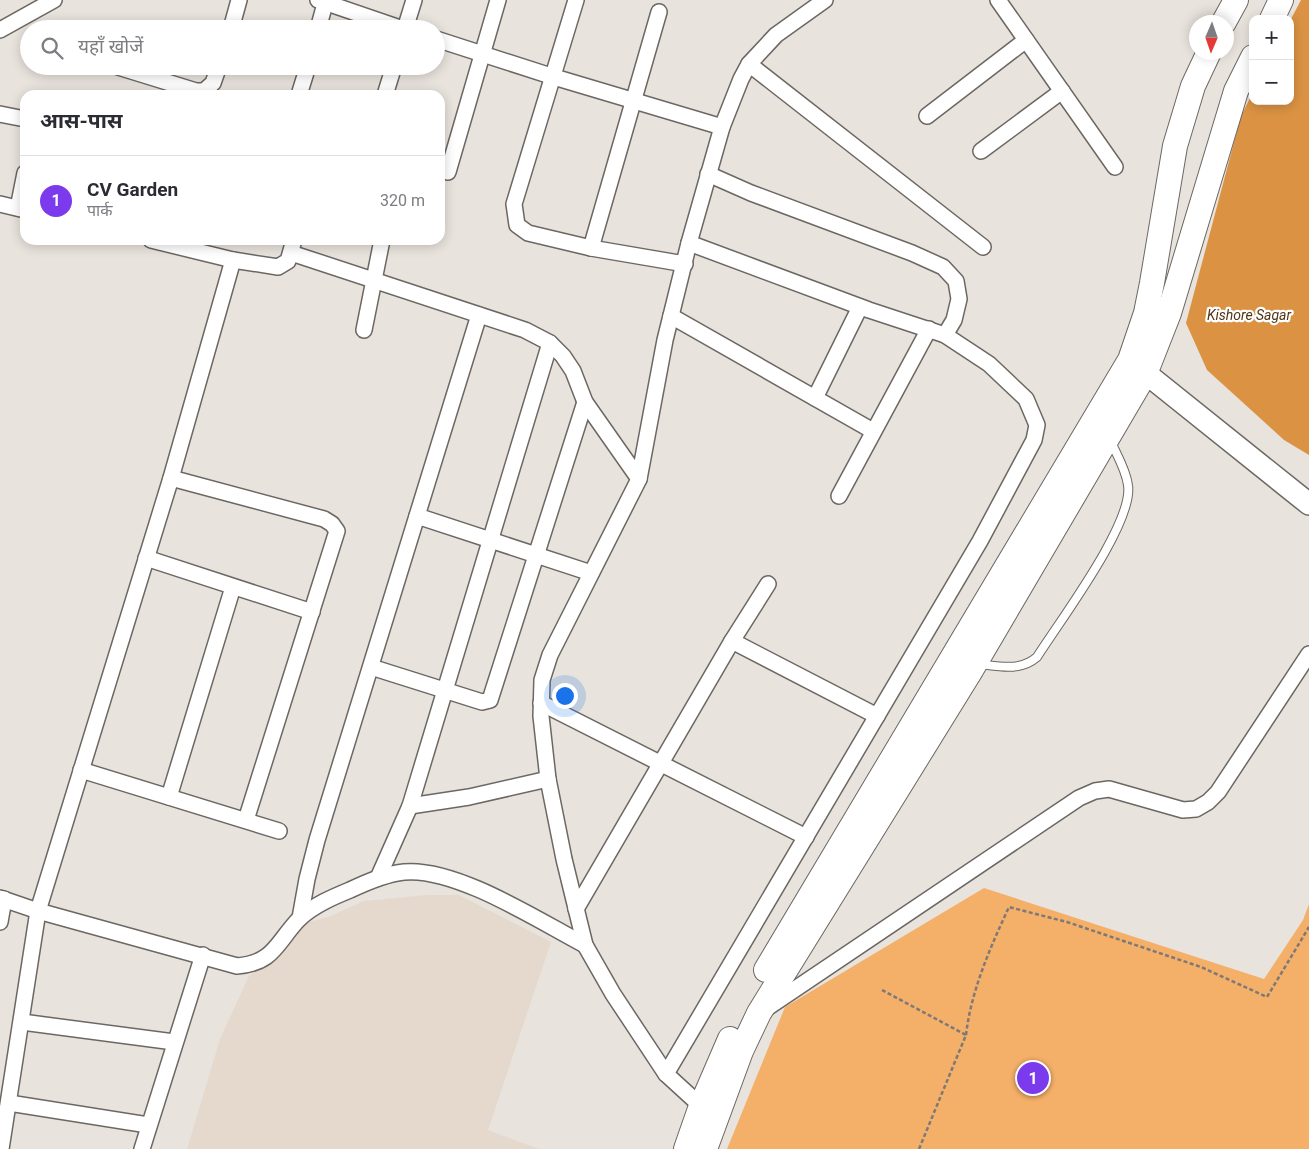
<!DOCTYPE html>
<html lang="hi">
<head>
<meta charset="utf-8">
<style>
  body { margin:0; font-family:Roboto,"Noto Sans Devanagari",sans-serif; background:#f2f2f3; color:#2b2b33 }
  .controls { position:absolute; right:15px; top:15px; display:grid; overflow:hidden; border-radius:10px; box-shadow:0 2px 12px #0003 }
  .controls button { width:45px; height:45px; display:grid; place-items:center; padding:0; border:0; border-bottom:1px solid #e1e1e2; background:#fff; color:#2b2b33; font:25px sans-serif }
  .compass { position:absolute; left:1189px; top:15px; width:45px; height:45px; border-radius:50%; background:#fff; box-shadow:0 2px 12px #0003; rotate:182deg }
  .you { position:absolute; left:564px; top:695px; width:18px; height:18px; margin:-12px; border:4px solid #fff; border-radius:50%; background:#1a73e8; box-shadow:0 0 0 8px #1a73e833 }
  .badge { display:grid; place-items:center; width:32px; height:32px; border-radius:50%; background:#7c3aed; color:#fff; font-size:16px; font-weight:700 }
  .pin { position:absolute; translate:-50% -50%; border:2px solid #fff; box-shadow:0 1px 5px #0006 }
  .list { margin:0; padding:0; list-style:none }
  h2 { display:flex; justify-content:space-between; align-items:center; height:65px; margin:0; padding:0 20px; font-size:21px }
  h2 small { font-size:16px; font-weight:400; color:#7c7c81 }
  .list li { display:grid; grid-template-columns:32px 1fr auto; gap:15px; align-items:center; box-sizing:border-box; height:90px; padding:0 20px; border-top:1px solid #e1e1e2 }
  .list b { display:block; font-size:19px; white-space:nowrap }
  .list p { margin:0; font-size:16px; white-space:nowrap; color:#7c7c81 }
  .list em { font-size:16px; font-style:normal; color:#7c7c81 }
  .icon { flex:none; width:28px; height:28px; fill:none; stroke:currentColor; stroke-width:2; stroke-linecap:round; stroke-linejoin:round }
  .map { position:relative; flex:none; width:1309px; height:1149px; overflow:hidden }
  .search { position:absolute; background:#fff; box-shadow:0 2px 12px #0003; left:20px; top:20px; width:425px; height:55px; display:flex; align-items:center; gap:12px; box-sizing:border-box; padding:0 18px; border-radius:28px; color:#7c7c81; font-size:19px }
  .panel { position:absolute; background:#fff; box-shadow:0 2px 12px #0003; left:20px; top:90px; width:425px; height:155px; border-radius:15px }
  .map>svg:first-child { display:block }
  .built { fill:#e5d9cd }
  .green { fill:#f4af68 }
  .water { fill:#db9343 }
  .lines { fill:none; stroke-linecap:round; stroke-linejoin:round }
  .lane-casing { stroke:#6c6762; stroke-width:10 }
  .street-casing { stroke:#6c6762; stroke-width:18 }
  .secondary-casing { stroke:#6c6762; stroke-width:24 }
  .primary-casing { stroke:#6c6762; stroke-width:26 }
  .path { stroke:#7d7976; stroke-width:2.5; stroke-dasharray:4 2.5; stroke-linecap:butt }
  .lane { stroke:#fff; stroke-width:8 }
  .street { stroke:#fff; stroke-width:15 }
  .secondary { stroke:#fff; stroke-width:21 }
  .primary { stroke:#fff; stroke-width:24 }
  .labels { text-anchor:middle; stroke-width:4.5; stroke-linejoin:round; paint-order:stroke }
  .water-label { font-size:14px; font-style:italic; fill:#523413; stroke:#fff }
</style>
</head>
<body>
<div class="map">
<svg width="1309" height="1149" viewBox="0 0 1309 1149">
  <rect width="100%" height="100%" fill="#e9e3dd"/>
  <path class="built" d="M 427,895 L 459,895 L 551,942 L 488,1130 L 539,1149 L 187,1149 L 220,1039 L 249,976 L 266,963 L 305,923 L 331,916 L 364,901 Z"/>
  <path class="green" d="M 984,888 L 1264,979 L 1303,920 L 1309,904 L 1309,1149 L 727,1149 L 785,1007 Z"/>
  <path class="water" d="M 1301,0 L 1309,0 L 1309,455 L 1284,440 L 1207,370 L 1186,323 L 1241,116 L 1253,92 L 1253,101 L 1290,101 L 1290,21 Z"/>
  <g class="lines">
    <g class="lane-casing">
      <path id="lane" d="M 978,664 C 998,666 1020,672 1037,657 C 1059,622 1134,523 1128,485 C 1126,470 1117,455 1111,442"/>
    </g>
    <g class="street-casing">
      <g id="street">
        <path d="M 318,0 L 403,29"/>
        <path d="M 576,0 L 514,204 L 517,225 L 528,233 L 591,248 L 685,264"/>
        <path d="M 998,0 L 1115,167"/>
        <path d="M 231,29 L 239,0"/>
        <path d="M 318,29 L 326,0"/>
        <path d="M 405,29 L 414,0"/>
        <path d="M 0,30 L 54,0"/>
        <path d="M 436,39 L 554,77 L 722,127"/>
        <path d="M 749,64 L 983,247"/>
        <path d="M 115,66 L 196,91 L 204,91 L 213,83 L 219,66"/>
        <path d="M 299,95 L 308,66"/>
        <path d="M 385,95 L 394,66"/>
        <path d="M 0,114 L 25,119"/>
        <path d="M 927,116 L 1026,40"/>
        <path d="M 981,151 L 1062,91"/>
        <path d="M 448,172 L 498,0"/>
        <path d="M 708,174 L 751,193 L 912,253 L 943,267 L 956,281 L 959,299 L 954,320 L 945,335"/>
        <path d="M 0,204 L 25,210"/>
        <path d="M 18,208 L 25,173"/>
        <path d="M 151,240 L 233,260 L 278,267 L 288,261 L 294,240"/>
        <path d="M 591,248 L 659,12"/>
        <path d="M 291,253 L 525,330 L 550,343 L 563,356 L 573,371 L 585,402 L 639,479"/>
        <path d="M 671,316 L 873,431"/>
        <path d="M 364,330 L 382,240"/>
        <path d="M 815,398 L 860,307"/>
        <path d="M 171,478 L 324,519 L 332,524 L 337,531 L 246,820"/>
        <path d="M 839,496 L 929,329"/>
        <path d="M 417,516 L 591,573"/>
        <path d="M 146,558 L 312,612"/>
        <path d="M 732,641 L 877,716"/>
        <path d="M 371,667 L 482,702 L 490,700 L 585,402"/>
        <path d="M 541,703 L 806,837"/>
        <path d="M 81,770 L 279,831"/>
        <path d="M 169,797 L 233,587"/>
        <path d="M 410,806 L 469,797 L 548,779"/>
        <path d="M 378,878 L 410,806 L 550,343"/>
        <path d="M 0,898 L 38,911 L 237,966 C 275,963 277,941 300,918 C 314,905 333,897 350,890 C 367,882 385,874 404,872 C 456,867 539,921 585,945"/>
        <path d="M 576,909 L 732,641 L 768,584"/>
        <path d="M 300,918 L 307,879 L 317,840 L 479,315"/>
        <path d="M 0,922 L 4,899"/>
        <path d="M 767,1008 L 1079,798 L 1095,791 L 1109,789 L 1183,810 L 1196,809 L 1208,802 L 1218,792 L 1309,654"/>
        <path d="M 22,1022 L 174,1042"/>
        <path d="M 666,1074 L 980,541 L 1034,440 L 1037,425 L 1026,399 L 989,364 L 945,335 L 869,310 L 689,243"/>
        <path d="M 9,1103 L 148,1125"/>
        <path d="M 707,1108 L 701,1106 L 666,1074 L 613,994 L 585,945 L 564,859 L 548,779 L 541,716 L 542,680 L 550,655 L 639,479 L 665,340 L 689,243 L 722,127 L 741,79 L 749,64 L 776,35 L 825,0"/>
        <path d="M 1,1149 L 38,911 L 171,478 L 233,260"/>
        <path d="M 142,1149 L 203,955"/>
      </g>
    </g>
    <g class="secondary-casing">
      <path id="secondary" d="M 1133,363 L 1309,504"/>
    </g>
    <g class="primary-casing">
      <g id="primary">
        <path d="M 1272,19 L 1281,0"/>
        <path d="M 1224,22 L 1236,0"/>
        <path d="M 766,970 L 1130,360 L 1146,313 L 1152,283 L 1175,146 L 1193,86 L 1209,52"/>
        <path d="M 686,1149 L 701,1106 L 730,1039"/>
        <path d="M 705,1149 L 741,1051 L 759,1013 L 970,672 L 1145,374 L 1169,313 L 1236,91 L 1253,57"/>
      </g>
    </g>
    <g class="path">
      <path d="M 882,990 L 966,1035 L 919,1149"/>
      <path d="M 966,1035 C 971,991 990,948 1009,907 L 1067,922 L 1201,967 L 1267,997 L 1309,927"/>
    </g>
    <use href="#lane" class="lane"/>
    <use href="#street" class="street"/>
    <use href="#secondary" class="secondary"/>
    <use href="#primary" class="primary"/>
  </g>
  <g class="labels">
    <g class="water-label">
      <text x="1249" y="320">Kishore Sagar</text>
    </g>
  </g>
</svg>
<div class="controls">
<button>+</button>
<button>−</button>
</div>
<svg class="compass" viewBox="-18 -18 36 36"><path d="M0-13l5 13h-10z" fill="#e53935"/><path d="M0 13l5-13h-10z" fill="#7c7c81"/></svg>
<div class="you"></div>
<div class="pin badge" style="left:1033px;top:1078px">1</div>
<div class="search"><svg class="icon" aria-label="search" viewBox="0 0 24 24"><circle cx="10" cy="10" r="6"/><path d="M15 15l6 6"/></svg>यहाँ खोजें</div>
<section class="panel">
<h2>आस-पास<small></small></h2>
<ul class="list">
<li><span class="badge">1</span><div><b>CV Garden</b><p>पार्क</p></div><em>320 m</em></li>
</ul>
</section>
</div>
</body>
</html>
